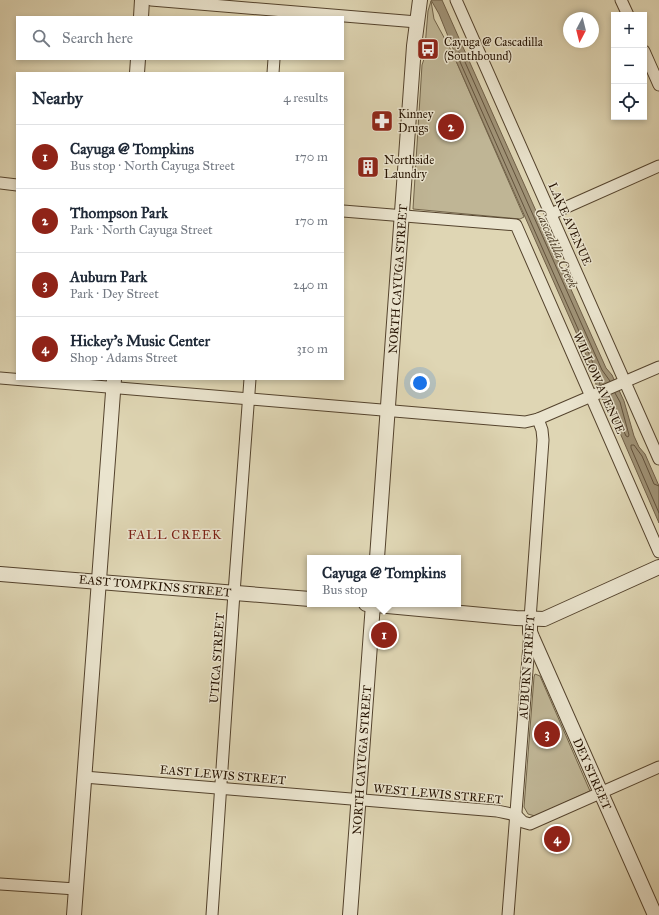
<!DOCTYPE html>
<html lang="en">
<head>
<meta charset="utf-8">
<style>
  body { margin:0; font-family:"IM FELL Great Primer",serif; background:#f6f6f7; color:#1f2937 }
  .controls { position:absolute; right:12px; top:12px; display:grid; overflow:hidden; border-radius:0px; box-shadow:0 2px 6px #0003 }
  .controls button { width:36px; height:36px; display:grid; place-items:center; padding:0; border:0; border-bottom:1px solid #e0e1e3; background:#fff; color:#1f2937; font:20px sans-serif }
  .compass { position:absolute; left:563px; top:12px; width:36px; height:36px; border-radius:50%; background:#fff; box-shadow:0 2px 6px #0003; rotate:187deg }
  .you { position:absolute; left:420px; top:383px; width:14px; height:14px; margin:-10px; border:3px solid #fff; border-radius:50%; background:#1a73e8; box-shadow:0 0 0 6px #1a73e833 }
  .badge { display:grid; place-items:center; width:26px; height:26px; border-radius:50%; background:#8f2418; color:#fff; font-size:13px; font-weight:700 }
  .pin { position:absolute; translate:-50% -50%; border:2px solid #fff; box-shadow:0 1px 4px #0006 }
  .popup { position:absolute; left:307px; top:555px; width:154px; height:52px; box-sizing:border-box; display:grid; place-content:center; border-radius:0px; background:#fff; filter:drop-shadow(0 1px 3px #0005); font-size:13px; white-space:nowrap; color:#747a83 }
  .popup b { font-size:15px; color:#1f2937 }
  .popup::after { content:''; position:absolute; left:50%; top:100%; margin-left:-8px; border:8px solid transparent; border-top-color:#fff }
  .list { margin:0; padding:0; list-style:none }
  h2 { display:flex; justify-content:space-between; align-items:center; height:52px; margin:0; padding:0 16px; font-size:17px }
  h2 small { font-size:13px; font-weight:400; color:#747a83 }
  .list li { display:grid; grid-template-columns:26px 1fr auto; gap:12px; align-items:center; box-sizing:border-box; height:64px; padding:0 16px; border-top:1px solid #e0e1e3 }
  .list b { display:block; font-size:15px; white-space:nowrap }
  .list p { margin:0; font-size:13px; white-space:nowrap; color:#747a83 }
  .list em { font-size:13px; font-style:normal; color:#747a83 }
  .icon { flex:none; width:22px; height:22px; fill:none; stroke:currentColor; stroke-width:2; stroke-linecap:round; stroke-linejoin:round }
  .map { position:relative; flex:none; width:659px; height:915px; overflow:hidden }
  .search { position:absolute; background:#fff; box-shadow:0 2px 6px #0003; left:16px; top:16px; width:328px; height:44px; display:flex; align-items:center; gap:10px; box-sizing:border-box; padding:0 14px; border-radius:0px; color:#747a83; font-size:15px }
  .panel { position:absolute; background:#fff; box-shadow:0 2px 6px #0003; left:16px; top:72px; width:328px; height:308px; border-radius:0px }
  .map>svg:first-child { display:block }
  .green { fill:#bfb595; stroke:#72644a }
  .water { fill:#a09377; stroke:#6f5f47 }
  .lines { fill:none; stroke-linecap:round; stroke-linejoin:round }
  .shore { stroke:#62523c; stroke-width:1 }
  .minor-casing { stroke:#54432d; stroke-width:13 }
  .tertiary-casing { stroke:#54432d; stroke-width:16 }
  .minor { stroke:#eae4ce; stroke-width:11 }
  .tertiary { stroke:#eae4ce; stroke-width:14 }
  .labels { text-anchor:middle; stroke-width:3; stroke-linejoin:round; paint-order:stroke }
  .poi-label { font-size:12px; fill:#251200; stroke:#eae4ce; text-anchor:start }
  .street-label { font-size:12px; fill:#251200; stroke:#eae4ce }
  .water-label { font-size:13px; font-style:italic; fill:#564630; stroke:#eae4ce }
  .neighbourhood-label { font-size:13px; letter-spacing:1px; fill:#7a1f14; stroke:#eae4ce }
</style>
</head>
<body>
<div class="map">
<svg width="659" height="915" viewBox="0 0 659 915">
  <rect width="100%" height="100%" fill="#dfd6b4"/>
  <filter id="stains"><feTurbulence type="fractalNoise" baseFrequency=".005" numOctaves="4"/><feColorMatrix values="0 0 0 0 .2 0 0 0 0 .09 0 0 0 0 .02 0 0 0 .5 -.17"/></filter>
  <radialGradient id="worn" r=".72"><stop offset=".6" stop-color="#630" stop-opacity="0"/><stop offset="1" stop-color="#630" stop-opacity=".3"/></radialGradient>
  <g class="green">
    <path d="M 431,1 L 434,19 L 453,54 L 524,217 L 520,219 L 413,209 L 422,65 L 424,59 L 428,11 Z"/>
    <path d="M 535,674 L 540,676 L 590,791 L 535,816 L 528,814 L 524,807 L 534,677 Z"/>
  </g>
  <path class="water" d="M 431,0 L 442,0 L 606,368 L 612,375 L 624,401 L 634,436 L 639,447 L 645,454 L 659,486 L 659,523 L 614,419 C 605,405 595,390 594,373 L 453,54 L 454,51 L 439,14 Z"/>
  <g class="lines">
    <g class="shore">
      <path d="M 600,385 L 597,372 L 457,55 L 458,52 L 461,53 L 602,370 L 610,381"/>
      <path d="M 605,397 L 618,418 L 626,436 L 628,437 L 629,435 L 620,402 L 615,393"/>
      <path d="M 659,486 L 654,484 L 642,456 L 634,445 L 631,445 L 631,448 L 659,513"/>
    </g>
    <g class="minor-casing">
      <g id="minor">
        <path d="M 151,0 L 417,22"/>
        <path d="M 456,0 L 659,459"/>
        <path d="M 621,0 L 628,15"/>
        <path d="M 644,51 L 659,85"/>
        <path d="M 273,73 L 274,59"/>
        <path d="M 0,183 L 17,185"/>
        <path d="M 343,211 L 516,225 L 659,552"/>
        <path d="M 551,214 L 659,166"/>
        <path d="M 0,378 L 525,422 L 538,419 L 659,367"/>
        <path d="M 530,619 L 543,440 L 542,430 L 538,419"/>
        <path d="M 84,777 L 497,811 L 516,815 L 523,822 L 530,824 L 659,767"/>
        <path d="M 0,884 L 76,889"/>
        <path d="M 212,915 L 234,593 L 250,379"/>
        <path d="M 508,915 L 530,632"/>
      </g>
    </g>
    <g class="tertiary-casing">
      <g id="tertiary">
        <path d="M 141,17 L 142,0"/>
        <path d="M 137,73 L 138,59"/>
        <path d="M 377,558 L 414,46 L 420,0"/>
        <path d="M 0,574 L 310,599"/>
        <path d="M 366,604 L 516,618 L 544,619 L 659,567"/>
        <path d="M 530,619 L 530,632 L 532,637 L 655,915"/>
        <path d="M 74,915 L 114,379"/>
        <path d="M 350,915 L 373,604"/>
      </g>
    </g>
    <use href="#minor" class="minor"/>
    <use href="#tertiary" class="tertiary"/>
  </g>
  <defs>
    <g id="bus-square" transform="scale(1.15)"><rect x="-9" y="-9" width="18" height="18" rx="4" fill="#8f2418" stroke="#eae4ce"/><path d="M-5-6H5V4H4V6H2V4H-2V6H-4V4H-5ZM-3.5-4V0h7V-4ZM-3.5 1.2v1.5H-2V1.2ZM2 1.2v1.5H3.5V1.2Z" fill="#fff"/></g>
    <g id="pharmacy-square" transform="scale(1.15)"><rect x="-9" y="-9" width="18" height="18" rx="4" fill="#8f2418" stroke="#eae4ce"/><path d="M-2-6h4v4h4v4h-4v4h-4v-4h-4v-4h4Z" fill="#fff"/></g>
    <g id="building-square" transform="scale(1.15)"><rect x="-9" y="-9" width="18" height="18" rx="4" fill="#8f2418" stroke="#eae4ce"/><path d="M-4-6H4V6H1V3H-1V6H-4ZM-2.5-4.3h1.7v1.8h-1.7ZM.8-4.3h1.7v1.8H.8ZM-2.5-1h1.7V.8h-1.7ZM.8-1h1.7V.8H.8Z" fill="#fff"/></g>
  </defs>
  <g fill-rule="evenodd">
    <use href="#bus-square" x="428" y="49"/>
    <use href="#pharmacy-square" x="382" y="121"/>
    <use href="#building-square" x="368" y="167"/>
  </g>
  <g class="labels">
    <g class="poi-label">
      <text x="444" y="46">Cayuga @ Cascadilla<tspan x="444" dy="14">(Southbound)</tspan></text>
      <text x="398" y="118">Kinney<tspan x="398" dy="14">Drugs</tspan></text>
      <text x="384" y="164">Northside<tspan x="384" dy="14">Laundry</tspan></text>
    </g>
    <g class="street-label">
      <text transform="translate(570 224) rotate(66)" y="4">LAKE AVENUE</text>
      <text transform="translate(398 279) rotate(-86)" y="4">NORTH CAYUGA STREET</text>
      <text transform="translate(599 383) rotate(66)" y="4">WILLOW AVENUE</text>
      <text transform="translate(155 586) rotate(5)" y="4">EAST TOMPKINS STREET</text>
      <text transform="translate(217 658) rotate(-86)" y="4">UTICA STREET</text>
      <text transform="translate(527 667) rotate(-86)" y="4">AUBURN STREET</text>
      <text transform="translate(362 760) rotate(-86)" y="4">NORTH CAYUGA STREET</text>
      <text transform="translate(592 774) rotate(66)" y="4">DEY STREET</text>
      <text transform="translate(223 775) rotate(5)" y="4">EAST LEWIS STREET</text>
      <text transform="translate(438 794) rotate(5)" y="4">WEST LEWIS STREET</text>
    </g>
    <g class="water-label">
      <text transform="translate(557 248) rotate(66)" y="5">Cascadilla Creek</text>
    </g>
    <g class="neighbourhood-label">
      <text x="175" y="539">FALL CREEK</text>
    </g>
  </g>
  <rect width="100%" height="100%" filter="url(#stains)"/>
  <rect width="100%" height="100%" fill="url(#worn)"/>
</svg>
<div class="controls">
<button>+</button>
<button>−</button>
<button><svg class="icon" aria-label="locate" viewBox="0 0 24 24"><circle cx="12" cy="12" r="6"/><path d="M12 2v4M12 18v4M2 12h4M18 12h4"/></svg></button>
</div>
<svg class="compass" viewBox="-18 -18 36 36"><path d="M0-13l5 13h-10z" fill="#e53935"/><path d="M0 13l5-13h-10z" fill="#747a83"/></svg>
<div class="you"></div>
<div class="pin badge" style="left:384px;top:635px">1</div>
<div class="popup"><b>Cayuga @ Tompkins</b>Bus stop</div>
<div class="pin badge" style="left:451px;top:127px">2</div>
<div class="pin badge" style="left:547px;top:734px">3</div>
<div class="pin badge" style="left:557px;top:839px">4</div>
<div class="search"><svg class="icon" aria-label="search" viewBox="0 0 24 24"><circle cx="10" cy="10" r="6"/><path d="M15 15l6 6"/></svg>Search here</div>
<section class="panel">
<h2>Nearby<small>4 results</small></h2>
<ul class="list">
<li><span class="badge">1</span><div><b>Cayuga @ Tompkins</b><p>Bus stop · North Cayuga Street</p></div><em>170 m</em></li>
<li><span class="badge">2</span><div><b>Thompson Park</b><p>Park · North Cayuga Street</p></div><em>170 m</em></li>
<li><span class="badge">3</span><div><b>Auburn Park</b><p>Park · Dey Street</p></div><em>240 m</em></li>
<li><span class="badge">4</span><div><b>Hickey's Music Center</b><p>Shop · Adams Street</p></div><em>310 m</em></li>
</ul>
</section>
</div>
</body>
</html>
